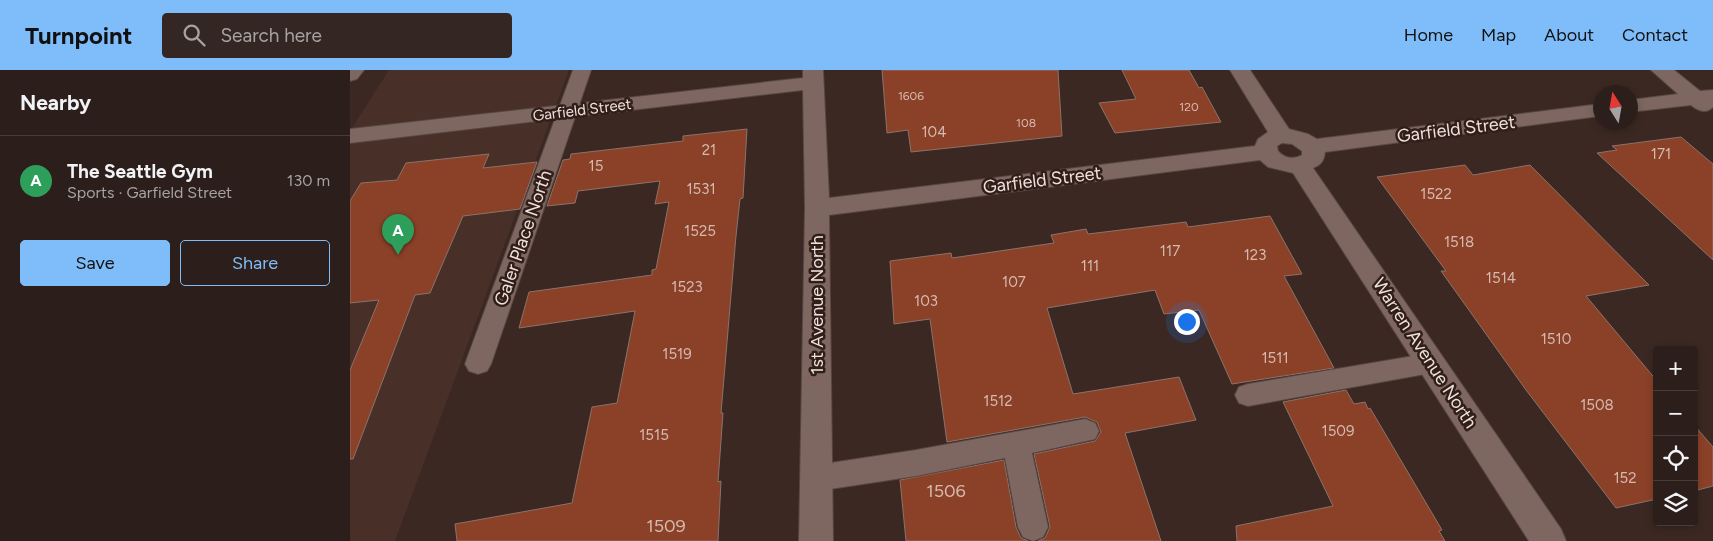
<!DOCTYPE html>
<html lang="en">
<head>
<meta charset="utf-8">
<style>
  body { margin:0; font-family:Figtree,sans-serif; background:#342723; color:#f1f3f6 }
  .controls { position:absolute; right:15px; bottom:15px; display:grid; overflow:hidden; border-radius:5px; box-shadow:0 2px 8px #0003 }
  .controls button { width:45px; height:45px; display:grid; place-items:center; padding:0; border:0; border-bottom:1px solid #483c39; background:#2c1e1a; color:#f1f3f6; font:25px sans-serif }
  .compass { position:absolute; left:1243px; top:15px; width:45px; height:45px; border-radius:50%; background:#2c1e1a; box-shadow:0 2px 8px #0003; rotate:349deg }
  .you { position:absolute; left:836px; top:251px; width:18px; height:18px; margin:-12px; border:4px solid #fff; border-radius:50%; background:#1a73e8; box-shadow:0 0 0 8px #1a73e833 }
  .badge { display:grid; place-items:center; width:32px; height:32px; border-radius:50%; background:#7fbdfa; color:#fff; font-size:16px; font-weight:700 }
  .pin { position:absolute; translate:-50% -41px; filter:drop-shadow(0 1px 2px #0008) }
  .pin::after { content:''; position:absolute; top:26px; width:18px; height:15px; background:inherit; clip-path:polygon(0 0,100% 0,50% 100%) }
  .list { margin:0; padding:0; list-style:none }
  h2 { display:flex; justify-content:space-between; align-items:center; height:65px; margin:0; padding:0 20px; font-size:21px }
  h2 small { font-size:16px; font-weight:400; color:#a6a2a2 }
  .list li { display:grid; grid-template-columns:32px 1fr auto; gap:15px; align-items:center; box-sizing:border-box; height:90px; padding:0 20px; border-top:1px solid #483c39 }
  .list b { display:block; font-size:19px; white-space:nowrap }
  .list p { margin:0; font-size:16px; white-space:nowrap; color:#a6a2a2 }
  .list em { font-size:16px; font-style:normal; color:#a6a2a2 }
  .actions { display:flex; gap:10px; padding:15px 20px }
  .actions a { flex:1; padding:11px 0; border:1px solid #7fbdfa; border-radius:5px; text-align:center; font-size:18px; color:#7fbdfa }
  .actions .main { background:#7fbdfa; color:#111 }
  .icon { flex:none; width:28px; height:28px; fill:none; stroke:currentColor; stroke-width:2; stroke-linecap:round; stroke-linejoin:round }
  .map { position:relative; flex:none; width:1363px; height:471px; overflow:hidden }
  header { display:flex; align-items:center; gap:30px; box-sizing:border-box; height:70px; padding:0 25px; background:#7fbdfa; color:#111 }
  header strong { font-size:24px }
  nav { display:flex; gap:28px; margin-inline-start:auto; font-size:18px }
  .search { width:350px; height:45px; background:#342723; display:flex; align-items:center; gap:12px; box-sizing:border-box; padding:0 18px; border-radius:5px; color:#a6a2a2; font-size:19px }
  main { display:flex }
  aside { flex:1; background:#2c1e1a }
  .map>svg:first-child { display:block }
  .built { fill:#482f27 }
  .building { fill:#8b4128; stroke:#8a736b }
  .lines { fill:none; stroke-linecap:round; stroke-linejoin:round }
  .service-casing { stroke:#574642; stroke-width:2 }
  .minor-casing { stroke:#574642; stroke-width:2 }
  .secondary-casing { stroke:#574642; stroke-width:2 }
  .service { fill:#7e6760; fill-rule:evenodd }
  .minor { fill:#7e6760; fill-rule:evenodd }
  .secondary { fill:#7e6760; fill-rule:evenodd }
  .labels { text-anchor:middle; stroke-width:5; stroke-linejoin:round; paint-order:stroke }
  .far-number-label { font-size:12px; fill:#d5b9b0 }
  .far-street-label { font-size:15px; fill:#eee1dd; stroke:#311e18 }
  .number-label { font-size:15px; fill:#d5b9b0 }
  .street-label { font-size:18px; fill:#eee1dd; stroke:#311e18 }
  .near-number-label { font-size:18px; fill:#d5b9b0 }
</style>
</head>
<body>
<header>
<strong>Turnpoint</strong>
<div class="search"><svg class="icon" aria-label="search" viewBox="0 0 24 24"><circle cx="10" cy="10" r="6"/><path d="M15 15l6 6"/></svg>Search here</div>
<nav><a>Home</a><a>Map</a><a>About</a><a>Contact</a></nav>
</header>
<main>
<aside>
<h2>Nearby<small></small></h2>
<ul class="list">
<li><span class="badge" style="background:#2e9e5b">A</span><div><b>The Seattle Gym</b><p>Sports · Garfield Street</p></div><em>130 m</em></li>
</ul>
<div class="actions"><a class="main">Save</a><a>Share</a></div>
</aside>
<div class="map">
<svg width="1363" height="471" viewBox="0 0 1363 471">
  <rect width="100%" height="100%" fill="#3b2822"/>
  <path class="built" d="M 39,0 L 219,0 L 45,471 L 0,471 L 0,61 Z"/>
  <g class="building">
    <path d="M 532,0 L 708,0 L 712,66 L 561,82 L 558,60 L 537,63 Z"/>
    <path d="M 772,0 L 839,0 L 849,18 L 852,17 L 871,52 L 765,63 L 749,33 L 786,29 Z"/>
    <path d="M 397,59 L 393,128 L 390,129 L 386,166 L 371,343 L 373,343 L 368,412 L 371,411 L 368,471 L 107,471 L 105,454 L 222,433 L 242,337 L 267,333 L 285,241 L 169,258 L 179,222 L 302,205 L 302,200 L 306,199 L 319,132 L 305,134 L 310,111 L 228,121 L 225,133 L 197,136 L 213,90 L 220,89 L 221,84 L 333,71 L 333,66 Z"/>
    <path d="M 1331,67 L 1363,94 L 1363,190 L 1247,83 L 1267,80 L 1262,76 Z"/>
    <path d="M 139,84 L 133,98 L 187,92 L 170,139 L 113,146 L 80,223 L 65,225 L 3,389 L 0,389 L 0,300 L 29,230 L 0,233 L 0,131 L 11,113 L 47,110 L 56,93 Z"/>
    <path d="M 1115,95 L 1123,105 L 1180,95 L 1299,215 L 1236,226 L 1307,311 L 1307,429 L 1266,438 L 1176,320 L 1091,201 L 1096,201 L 1027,107 Z"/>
    <path d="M 920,146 L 952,204 L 934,206 L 984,298 L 882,314 L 849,240 L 814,244 L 805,220 L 697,238 L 723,324 L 829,307 L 846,350 L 775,363 L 811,471 L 688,471 L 695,468 L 700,457 L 684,384 L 745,371 L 751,362 L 747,352 L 735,347 L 597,372 L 580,249 L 544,254 L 540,191 L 601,183 L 602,188 L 704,173 L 701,165 L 736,159 L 738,164 L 836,152 L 838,157 Z"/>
    <path d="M 996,320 L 1004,334 L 1015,332 L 1018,339 L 1020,338 L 1092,460 L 1089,461 L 1095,471 L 887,471 L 886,456 L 983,436 L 933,332 Z"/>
    <path d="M 1344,355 L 1363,377 L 1363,416 L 1344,421 Z"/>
    <path d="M 654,390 L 666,457 L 671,468 L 678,471 L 556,471 L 550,410 Z"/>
  </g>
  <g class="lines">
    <g class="service-casing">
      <g id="service">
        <path d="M 223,0 L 241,0 L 141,294 L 137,301 L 128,304 L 119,301 L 115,294 Z"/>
        <path d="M 1081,283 L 1090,286 L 1094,293 L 1090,300 L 1081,303 L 898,336 L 889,333 L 885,325 L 889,317 L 898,314 Z"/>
        <path d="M 735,349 L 745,353 L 749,361 L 745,369 L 682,383 L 698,457 L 693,467 L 683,471 L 673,467 L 668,457 L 655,388 L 566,406 L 467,421 L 457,417 L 453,408 L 457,399 L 467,395 L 566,380 Z"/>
      </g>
    </g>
    <g class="minor-casing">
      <g id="minor">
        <path d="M 453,0 L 473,0 L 479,128 L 905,76 L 908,69 L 918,62 L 880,0 L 900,0 L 939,59 L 958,64 L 967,69 L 1250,34 L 1250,46 L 975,82 C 974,91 971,95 963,98 L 1211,459 L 1216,471 L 1179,471 L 943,103 L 918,97 L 910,90 L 479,145 L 483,471 L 449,471 L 455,138 L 453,20 L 0,73 L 0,59 L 453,8 ZM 932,73 L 942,74 L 952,81 L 952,85 C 943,90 934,88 928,81 L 927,76 Z"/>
        <path d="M 1301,0 L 1324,0 L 1350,21 L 1363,20 L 1363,37 C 1356,44 1348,41 1341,35 L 1280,42 L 1280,30 L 1328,24 Z"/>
      </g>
    </g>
    <g class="secondary-casing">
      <path id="secondary" d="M 0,0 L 14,0 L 7,9 L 0,11 Z"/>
    </g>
    <use href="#service" class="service"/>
    <use href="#minor" class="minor"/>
    <use href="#secondary" class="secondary"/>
  </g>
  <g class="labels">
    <g class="far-number-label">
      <text x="561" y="30">1606</text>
      <text x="839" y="41">120</text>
      <text x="676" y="57">108</text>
    </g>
    <g class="far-street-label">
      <text transform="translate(232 40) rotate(-7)" y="5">Garfield Street</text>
    </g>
    <g class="number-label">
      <text x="584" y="67">104</text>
      <text x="359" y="85">21</text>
      <text x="1311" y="89">171</text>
      <text x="246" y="101">15</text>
      <text x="351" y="124">1531</text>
      <text x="1086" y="129">1522</text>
      <text x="350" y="166">1525</text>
      <text x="1109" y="177">1518</text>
      <text x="820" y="186">117</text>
      <text x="905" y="190">123</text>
      <text x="740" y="201">111</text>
      <text x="1151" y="213">1514</text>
      <text x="664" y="217">107</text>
      <text x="337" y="222">1523</text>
      <text x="576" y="236">103</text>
      <text x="1206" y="274">1510</text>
      <text x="327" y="289">1519</text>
      <text x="925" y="293">1511</text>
      <text x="648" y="336">1512</text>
      <text x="1247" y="340">1508</text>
      <text x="988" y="366">1509</text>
      <text x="304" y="370">1515</text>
      <text x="1275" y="413">152</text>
    </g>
    <g class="street-label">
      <text transform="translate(1106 59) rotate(-7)" y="6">Garfield Street</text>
      <text transform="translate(692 110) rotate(-7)" y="6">Garfield Street</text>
      <text transform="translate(173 168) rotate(-71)" y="6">Galer Place North</text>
      <text transform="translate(467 235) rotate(-90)" y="6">1st Avenue North</text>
      <text transform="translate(1075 283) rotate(57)" y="6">Warren Avenue North</text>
    </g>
    <g class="near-number-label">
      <text x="596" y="427">1506</text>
      <text x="316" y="462">1509</text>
    </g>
  </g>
</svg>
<div class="controls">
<button>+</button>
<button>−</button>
<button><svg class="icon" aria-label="locate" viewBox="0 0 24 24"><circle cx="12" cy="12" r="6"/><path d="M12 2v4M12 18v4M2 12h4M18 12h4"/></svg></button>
<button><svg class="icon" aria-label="layers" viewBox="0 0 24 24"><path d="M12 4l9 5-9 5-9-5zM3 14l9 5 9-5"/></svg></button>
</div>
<svg class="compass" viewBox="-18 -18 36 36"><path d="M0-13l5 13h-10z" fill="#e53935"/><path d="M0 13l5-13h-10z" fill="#a6a2a2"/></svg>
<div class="you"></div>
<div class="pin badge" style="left:48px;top:185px;background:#2e9e5b">A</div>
</div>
</main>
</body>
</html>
